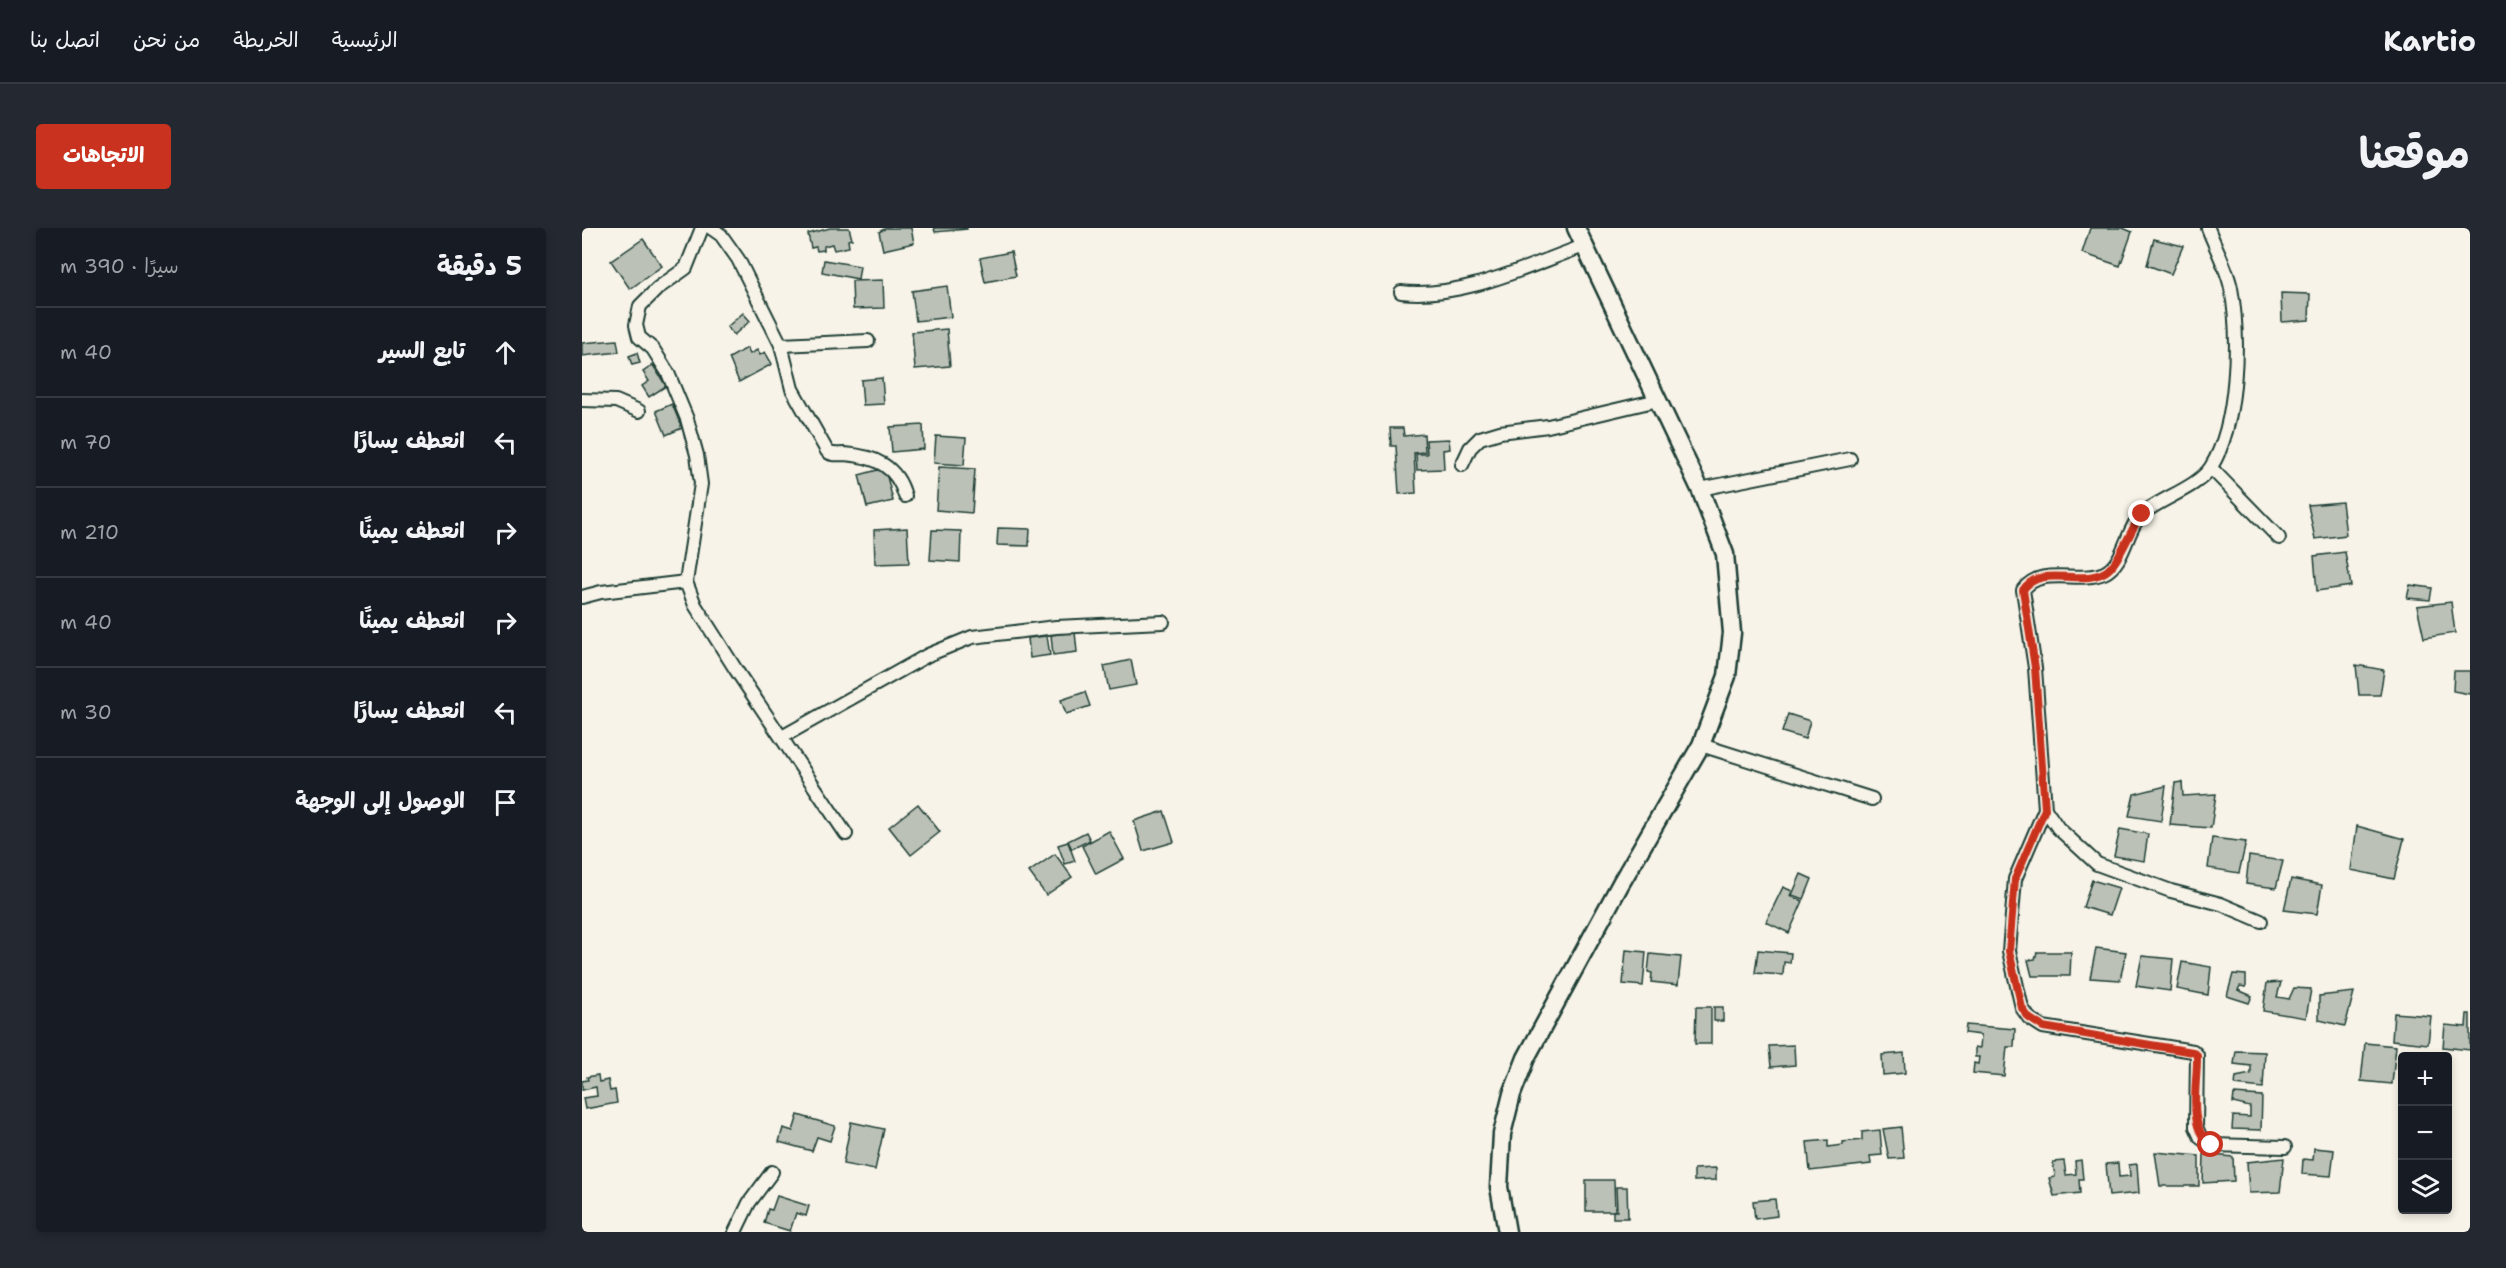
<!DOCTYPE html>
<html lang="ar">
<head>
<meta charset="utf-8">
<style>
  body { margin:0; font-family:"Shantell Sans","Playpen Sans Arabic",sans-serif; background:#242831; color:#f1f3f6; direction:rtl }
  .controls { position:absolute; right:18px; bottom:18px; display:grid; overflow:hidden; border-radius:6px; box-shadow:0 3px 9px #0003 }
  .controls button { width:54px; height:54px; display:grid; place-items:center; padding:0; border:0; border-bottom:2px solid #363941; background:#171b24; color:#f1f3f6; font:30px sans-serif }
  .stop { position:absolute; width:18px; height:18px; margin:-14px; border:4px solid #c8321e; border-radius:50%; background:#fff }
  .stop.end { background:#c8321e; border-color:#fff; box-shadow:0 2px 6px #0008 }
  .list { margin:0; padding:0; list-style:none }
  h2 { display:flex; justify-content:space-between; align-items:center; height:78px; margin:0; padding:0 24px; font-size:26px }
  h2 small { font-size:20px; font-weight:400; color:#9ea1a6 }
  .list li { display:grid; grid-template-columns:39px 1fr auto; gap:18px; align-items:center; box-sizing:border-box; height:90px; padding:0 24px; border-top:2px solid #363941 }
  .list b { display:block; font-size:22px; white-space:nowrap }
  .list em { font-size:20px; font-style:normal; color:#9ea1a6 }
  .icon { flex:none; width:33px; height:33px; fill:none; stroke:currentColor; stroke-width:2; stroke-linecap:round; stroke-linejoin:round }
  .map { position:relative; flex:none; width:1888px; height:1004px; overflow:hidden; direction:ltr; border-radius:6px }
  header { display:flex; align-items:center; gap:36px; box-sizing:border-box; height:84px; padding:0 30px; background:#171b24; border-bottom:2px solid #363941 }
  header strong { font-size:28px }
  nav { display:flex; gap:33px; margin-inline-start:auto; font-size:21px }
  .intro { display:flex; align-items:center; justify-content:space-between; box-sizing:border-box; height:144px; padding:0 36px }
  h1 { margin:0; font-size:42px }
  .button { padding:15px 27px; border-radius:6px; background:#c8321e; color:#fff; font-size:21px; font-weight:700 }
  main { display:flex; gap:36px; padding:0 36px }
  aside { flex:1; background:#171b24; border-radius:6px; box-shadow:0 3px 9px #0003 }
  .map>svg:first-child { display:block }
  .building { fill:#bbc1b6; stroke:#1f3d34; stroke-width:1.5 }
  .lines { fill:none; stroke-linecap:round; stroke-linejoin:round }
  .street-casing { stroke:#1f3d34; stroke-width:16 }
  .secondary-casing { stroke:#1f3d34; stroke-width:21 }
  .street { stroke:#f7f3e8; stroke-width:12 }
  .secondary { stroke:#f7f3e8; stroke-width:16 }
  .route { stroke:#c8321e; stroke-width:8 }
</style>
</head>
<body>
<header>
<strong>Kartio</strong>
<nav><a>الرئيسية</a><a>الخريطة</a><a>من نحن</a><a>اتصل بنا</a></nav>
</header>
<div class="intro"><h1>موقعنا</h1><a class="button">الاتجاهات</a></div>
<main>
<div class="map">
<svg width="1888" height="1004" viewBox="0 0 1888 1004">
  <rect width="100%" height="100%" fill="#f7f3e8"/>
  <filter id="ink" filterUnits="userSpaceOnUse"><feTurbulence type="fractalNoise" baseFrequency=".0167" numOctaves="2"/><feDisplacementMap in="SourceGraphic" scale="12" xChannelSelector="R" yChannelSelector="G"/><feConvolveMatrix kernelMatrix="1 2 1 2 8 2 1 2 1" color-interpolation-filters="sRGB"/></filter>
  <g filter="url(#ink)">
    <g class="building">
      <path d="M 248,0 L 267,0 L 270,11 L 266,12 L 267,19 L 252,22 L 250,16 L 242,18 L 242,22 L 235,23 L 234,19 L 229,20 L 226,6 Z"/>
      <path d="M 304,0 L 329,0 L 332,15 L 301,22 L 297,4 Z"/>
      <path d="M 352,0 L 385,0 L 385,1 L 353,4 Z"/>
      <path d="M 1508,0 L 1541,0 L 1550,4 L 1538,38 L 1500,25 Z"/>
      <path d="M 61,11 L 80,38 L 48,61 L 29,33 Z"/>
      <path d="M 1572,11 L 1601,18 L 1589,46 L 1565,37 Z"/>
      <path d="M 429,24 L 434,48 L 403,54 L 398,30 Z"/>
      <path d="M 242,32 L 278,38 L 276,51 L 240,44 Z"/>
      <path d="M 301,52 L 302,80 L 271,81 L 270,53 Z"/>
      <path d="M 365,58 L 369,89 L 334,93 L 330,63 Z"/>
      <path d="M 1699,65 L 1728,66 L 1727,92 L 1700,94 Z"/>
      <path d="M 161,85 L 168,93 L 152,107 L 145,99 Z"/>
      <path d="M 365,101 L 368,138 L 333,141 L 330,104 Z"/>
      <path d="M 35,112 L 37,124 L 0,128 L 0,115 Z"/>
      <path d="M 165,120 L 168,126 L 175,122 L 178,127 L 183,124 L 190,136 L 157,154 L 147,130 Z"/>
      <path d="M 55,125 L 58,135 L 50,137 L 47,128 Z"/>
      <path d="M 71,137 L 84,158 L 67,169 L 60,158 L 67,153 L 61,144 Z"/>
      <path d="M 300,150 L 302,176 L 281,177 L 279,152 Z"/>
      <path d="M 90,176 L 100,200 L 84,207 L 74,183 Z"/>
      <path d="M 341,197 L 342,221 L 310,224 L 308,199 Z"/>
      <path d="M 808,200 L 821,200 L 822,208 L 842,206 L 843,224 L 832,225 L 834,265 L 817,266 L 814,218 L 809,218 Z"/>
      <path d="M 354,208 L 384,210 L 382,237 L 352,235 Z"/>
      <path d="M 867,211 L 868,221 L 861,222 L 862,241 L 835,242 L 834,226 L 845,226 L 844,212 Z"/>
      <path d="M 357,239 L 393,241 L 390,285 L 354,282 Z"/>
      <path d="M 303,240 L 311,273 L 285,279 L 277,247 Z"/>
      <path d="M 1760,274 L 1764,307 L 1733,311 L 1726,277 Z"/>
      <path d="M 325,300 L 327,335 L 293,336 L 292,302 Z"/>
      <path d="M 416,300 L 448,301 L 447,318 L 415,317 Z"/>
      <path d="M 350,302 L 379,303 L 378,334 L 348,332 Z"/>
      <path d="M 1763,324 L 1769,358 L 1735,363 L 1732,328 Z"/>
      <path d="M 1828,357 L 1850,360 L 1848,372 L 1825,370 Z"/>
      <path d="M 1869,374 L 1873,405 L 1842,410 L 1835,378 Z"/>
      <path d="M 493,404 L 495,424 L 471,427 L 469,407 Z"/>
      <path d="M 465,408 L 468,427 L 448,430 L 446,410 Z"/>
      <path d="M 549,432 L 554,457 L 527,462 L 522,438 Z"/>
      <path d="M 1774,437 L 1802,442 L 1798,467 L 1777,467 Z"/>
      <path d="M 1872,443 L 1888,443 L 1888,466 L 1871,463 Z"/>
      <path d="M 503,464 L 508,478 L 484,486 L 479,472 Z"/>
      <path d="M 1206,486 L 1228,493 L 1223,511 L 1200,504 Z"/>
      <path d="M 1600,554 L 1601,568 L 1634,566 L 1629,600 L 1588,597 L 1593,555 Z"/>
      <path d="M 1584,558 L 1579,593 L 1547,588 L 1552,566 Z"/>
      <path d="M 336,576 L 358,604 L 329,627 L 307,599 Z"/>
      <path d="M 582,583 L 592,614 L 561,623 L 552,593 Z"/>
      <path d="M 1775,598 L 1822,611 L 1812,651 L 1769,642 Z"/>
      <path d="M 1538,601 L 1566,606 L 1562,633 L 1532,628 Z"/>
      <path d="M 527,603 L 542,631 L 514,646 L 500,618 Z"/>
      <path d="M 504,604 L 508,612 L 490,621 L 486,613 Z"/>
      <path d="M 1630,610 L 1664,614 L 1657,645 L 1626,640 Z"/>
      <path d="M 486,614 L 493,633 L 483,636 L 476,617 Z"/>
      <path d="M 473,626 L 490,649 L 464,667 L 447,644 Z"/>
      <path d="M 1667,628 L 1701,633 L 1694,660 L 1664,656 Z"/>
      <path d="M 1219,646 L 1230,651 L 1222,671 L 1210,667 Z"/>
      <path d="M 1709,651 L 1740,657 L 1735,686 L 1702,682 Z"/>
      <path d="M 1510,652 L 1537,660 L 1528,687 L 1501,679 Z"/>
      <path d="M 1201,659 L 1210,663 L 1208,668 L 1221,673 L 1207,705 L 1184,694 Z"/>
      <path d="M 1514,720 L 1544,724 L 1538,752 L 1508,750 Z"/>
      <path d="M 1044,722 L 1064,724 L 1061,758 L 1041,756 Z"/>
      <path d="M 1176,722 L 1209,725 L 1208,735 L 1202,734 L 1201,747 L 1173,745 Z"/>
      <path d="M 1455,724 L 1489,724 L 1488,748 L 1450,748 L 1446,732 L 1453,731 Z"/>
      <path d="M 1068,726 L 1099,729 L 1096,757 L 1069,754 L 1070,745 L 1066,744 Z"/>
      <path d="M 1560,728 L 1591,731 L 1588,763 L 1554,758 Z"/>
      <path d="M 1600,734 L 1629,739 L 1626,767 L 1595,761 Z"/>
      <path d="M 1651,746 L 1664,747 L 1664,759 L 1658,758 L 1656,762 L 1670,768 L 1667,775 L 1645,768 Z"/>
      <path d="M 1699,754 L 1695,769 L 1707,771 L 1712,760 L 1729,761 L 1724,790 L 1681,783 L 1685,755 Z"/>
      <path d="M 1772,764 L 1763,798 L 1737,792 L 1737,768 Z"/>
      <path d="M 1114,779 L 1129,779 L 1129,816 L 1113,816 Z"/>
      <rect x="1132" y="779" width="9" height="14"/>
      <path d="M 1812,785 L 1849,788 L 1846,816 L 1810,812 Z"/>
      <path d="M 1885,786 L 1888,786 L 1888,822 L 1861,819 L 1863,797 L 1884,799 Z"/>
      <path d="M 1384,797 L 1433,801 L 1432,819 L 1425,819 L 1422,848 L 1391,845 L 1392,835 L 1396,836 L 1397,829 L 1393,829 L 1393,819 L 1398,820 L 1399,807 L 1383,805 Z"/>
      <path d="M 1783,815 L 1814,818 L 1810,856 L 1779,853 Z"/>
      <path d="M 1212,817 L 1213,837 L 1189,839 L 1187,818 Z"/>
      <path d="M 1654,823 L 1683,824 L 1681,860 L 1653,857 L 1654,849 L 1669,846 L 1669,838 L 1652,836 Z"/>
      <path d="M 1322,825 L 1323,845 L 1301,847 L 1300,827 Z"/>
      <path d="M 16,847 L 17,854 L 26,852 L 28,863 L 33,862 L 35,875 L 3,881 L 1,870 L 15,868 L 14,859 L 0,862 L 0,853 L 6,852 L 5,849 Z"/>
      <path d="M 1652,866 L 1680,868 L 1679,902 L 1650,901 L 1651,888 L 1668,889 L 1668,879 L 1651,875 Z"/>
      <path d="M 216,887 L 253,898 L 248,913 L 235,909 L 230,923 L 197,914 L 201,900 L 211,903 Z"/>
      <path d="M 269,894 L 302,901 L 293,942 L 261,936 Z"/>
      <path d="M 1319,899 L 1322,930 L 1307,931 L 1301,901 Z"/>
      <path d="M 1298,902 L 1300,927 L 1288,928 L 1289,936 L 1228,943 L 1225,914 L 1246,912 L 1246,919 L 1261,917 L 1261,914 L 1280,912 L 1280,904 Z"/>
      <path d="M 1732,920 L 1752,922 L 1749,948 L 1720,946 L 1721,931 L 1731,932 Z"/>
      <path d="M 1573,924 L 1617,928 L 1617,958 L 1578,958 Z"/>
      <path d="M 1622,926 L 1651,929 L 1652,953 L 1621,955 Z"/>
      <path d="M 1702,930 L 1698,964 L 1667,965 L 1665,934 Z"/>
      <path d="M 1499,932 L 1501,951 L 1497,951 L 1498,965 L 1472,968 L 1467,950 L 1473,949 L 1471,934 L 1482,933 L 1484,947 L 1494,946 L 1493,933 Z"/>
      <path d="M 1536,935 L 1537,949 L 1548,948 L 1547,937 L 1555,936 L 1557,965 L 1527,968 L 1524,936 Z"/>
      <path d="M 1134,940 L 1134,952 L 1112,953 L 1112,941 Z"/>
      <path d="M 1004,952 L 1032,952 L 1033,983 L 1004,983 Z"/>
      <path d="M 1034,959 L 1045,959 L 1046,990 L 1031,990 L 1031,983 L 1035,983 Z"/>
      <path d="M 195,968 L 227,978 L 224,988 L 214,985 L 208,1003 L 182,995 L 186,981 L 190,982 Z"/>
      <path d="M 1193,971 L 1195,988 L 1173,991 L 1171,973 Z"/>
    </g>
    <g class="lines">
      <g class="street-casing">
        <g id="street">
          <path d="M 120,0 L 104,40 L 76,60 L 58,78 L 54,97 L 57,109 L 71,121 L 86,145 L 105,191 L 115,227 L 119,256 L 104,354 L 113,377 L 154,442 L 264,606"/>
          <path d="M 129,0 L 139,7 L 156,31 L 199,117 L 210,161 L 245,223 C 250,228 255,226 262,226 C 293,228 315,238 323,268"/>
          <path d="M 1626,0 C 1633,19 1645,40 1649,60 C 1658,109 1656,196 1629,239 C 1616,260 1574,272 1558,288 C 1544,303 1542,336 1522,345 C 1496,356 1459,337 1441,362 L 1453,440 L 1463,581 L 1433,651 L 1427,723 L 1440,780 L 1447,790 L 1461,799 L 1611,823 L 1615,827 L 1614,899 L 1619,910 L 1629,917 L 1703,919"/>
          <path d="M 819,64 C 881,71 945,38 1002,18"/>
          <path d="M 199,117 L 286,113"/>
          <path d="M 0,172 L 34,173 L 57,183"/>
          <path d="M 880,237 L 888,220 L 898,210 L 918,204 L 966,198 L 1076,172"/>
          <path d="M 1629,240 L 1697,310"/>
          <path d="M 1118,261 L 1268,231"/>
          <path d="M 0,369 L 19,364 L 104,354"/>
          <path d="M 200,509 L 346,427 L 390,409 L 474,399 L 581,394"/>
          <path d="M 1119,517 L 1290,571"/>
          <path d="M 1463,581 L 1476,600 L 1515,636 L 1589,663 L 1639,676 L 1679,693"/>
          <path d="M 153,1004 L 167,975 L 190,944"/>
        </g>
      </g>
      <g class="secondary-casing">
        <path id="secondary" d="M 925,1004 L 917,959 L 920,906 L 930,866 L 944,830 L 1039,655 L 1119,517 L 1145,448 L 1150,405 L 1143,326 L 1118,261 L 994,0"/>
      </g>
      <use href="#street" class="street"/>
      <use href="#secondary" class="secondary"/>
    </g>
  </g>
  <g class="lines" filter="url(#ink)">
    <path class="route" d="M 1560,286 C 1548,301 1537,336 1523,344 C 1497,359 1460,335 1441,362 L 1453,440 L 1463,581 L 1433,651 L 1427,723 L 1440,780 L 1447,790 L 1461,799 L 1611,824 L 1615,827 C 1616,855 1604,899 1629,917"/>
  </g>
</svg>
<div class="controls">
<button>+</button>
<button>−</button>
<button><svg class="icon" aria-label="layers" viewBox="0 0 24 24"><path d="M12 4l9 5-9 5-9-5zM3 14l9 5 9-5"/></svg></button>
</div>
<div class="stop" style="left:1629px;top:917px"></div>
<div class="stop end" style="left:1560px;top:286px"></div>
</div>
<aside>
<h2>5 دقيقة<small>سيرًا · 390 m</small></h2>
<ul class="list">
<li><svg class="icon" aria-label="ahead" viewBox="0 0 24 24"><path d="M12 20V5M6 11l6-6 6 6"/></svg><div><b>تابع السير</b></div><em>40 m</em></li>
<li><svg class="icon" aria-label="left" viewBox="0 0 24 24"><path d="M17 20v-9H6M10 6l-5 5 5 5"/></svg><div><b>انعطف يسارًا</b></div><em>70 m</em></li>
<li><svg class="icon" aria-label="right" viewBox="0 0 24 24"><path d="M7 20v-9h11M14 6l5 5-5 5"/></svg><div><b>انعطف يمينًا</b></div><em>210 m</em></li>
<li><svg class="icon" aria-label="right" viewBox="0 0 24 24"><path d="M7 20v-9h11M14 6l5 5-5 5"/></svg><div><b>انعطف يمينًا</b></div><em>40 m</em></li>
<li><svg class="icon" aria-label="left" viewBox="0 0 24 24"><path d="M17 20v-9H6M10 6l-5 5 5 5"/></svg><div><b>انعطف يسارًا</b></div><em>30 m</em></li>
<li><svg class="icon" aria-label="arrive" viewBox="0 0 24 24"><path d="M6 21V4h12l-3 4 3 4H6"/></svg><div><b>الوصول إلى الوجهة</b></div></li>
</ul>
</aside>
</main>
</body>
</html>
